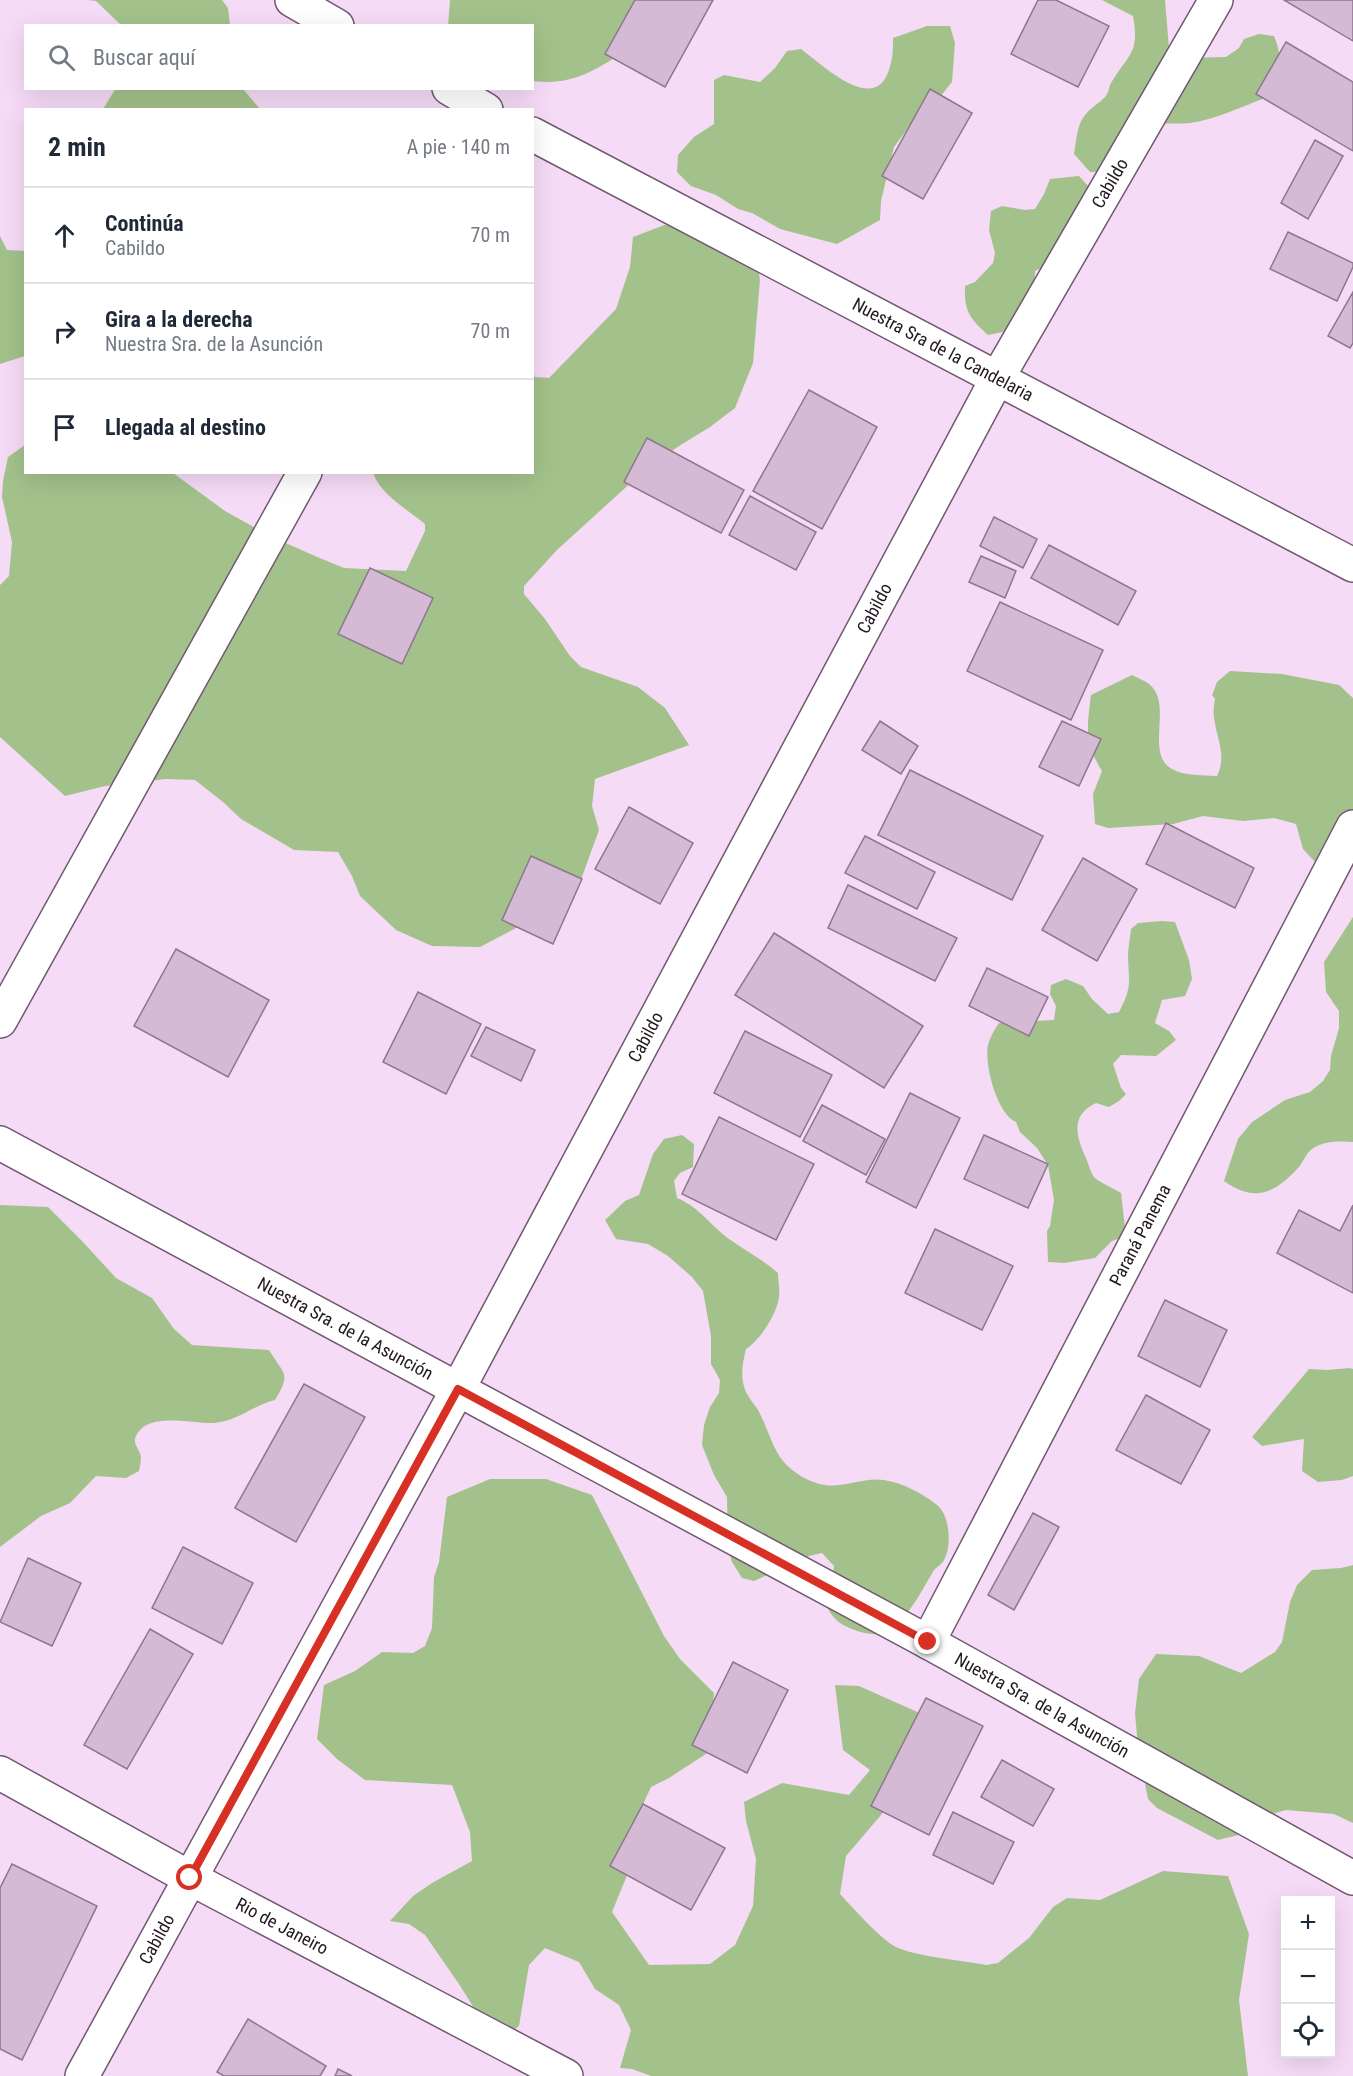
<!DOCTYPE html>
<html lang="es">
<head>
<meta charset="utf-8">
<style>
  body { margin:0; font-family:"Roboto Condensed",sans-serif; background:#f6f6f7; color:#1f2937 }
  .controls { position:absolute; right:18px; bottom:18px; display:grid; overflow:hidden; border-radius:0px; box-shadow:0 6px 24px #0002 }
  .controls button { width:54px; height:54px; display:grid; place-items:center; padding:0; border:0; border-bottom:2px solid #e0e1e3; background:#fff; color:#1f2937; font:30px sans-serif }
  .stop { position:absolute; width:18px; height:18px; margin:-14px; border:4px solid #d93025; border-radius:50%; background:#fff }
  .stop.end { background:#d93025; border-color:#fff; box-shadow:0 2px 6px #0008 }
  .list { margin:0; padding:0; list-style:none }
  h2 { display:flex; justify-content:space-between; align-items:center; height:78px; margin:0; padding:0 24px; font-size:26px }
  h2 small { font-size:20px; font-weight:400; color:#747a83 }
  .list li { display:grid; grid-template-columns:39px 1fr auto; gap:18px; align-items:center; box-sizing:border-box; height:96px; padding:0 24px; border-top:2px solid #e0e1e3 }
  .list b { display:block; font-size:22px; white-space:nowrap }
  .list p { margin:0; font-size:20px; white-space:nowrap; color:#747a83 }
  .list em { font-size:20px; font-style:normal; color:#747a83 }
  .icon { flex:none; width:33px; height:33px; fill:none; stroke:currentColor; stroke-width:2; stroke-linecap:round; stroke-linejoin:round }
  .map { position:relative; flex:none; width:1353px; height:2076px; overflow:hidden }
  .search { position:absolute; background:#fff; box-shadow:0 6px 24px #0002; left:24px; top:24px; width:510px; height:66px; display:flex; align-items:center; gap:15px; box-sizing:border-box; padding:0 21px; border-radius:0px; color:#747a83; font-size:22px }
  .panel { position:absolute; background:#fff; box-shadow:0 6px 24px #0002; left:24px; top:108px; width:510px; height:366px; border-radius:0px }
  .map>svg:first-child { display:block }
  .forest { fill:#a3c28b }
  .building { fill:#d4bad4; stroke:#8e768e; stroke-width:1.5 }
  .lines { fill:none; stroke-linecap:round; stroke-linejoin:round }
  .minor-casing { stroke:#705970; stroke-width:36 }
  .minor { stroke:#fff; stroke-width:33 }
  .route { stroke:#d93025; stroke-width:8 }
  .labels { text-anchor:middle; stroke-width:4.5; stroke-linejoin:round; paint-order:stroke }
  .street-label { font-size:18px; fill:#211821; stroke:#f6dbf6 }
</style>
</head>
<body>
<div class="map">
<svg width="1353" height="2076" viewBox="0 0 1353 2076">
  <rect width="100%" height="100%" fill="#f6dbf6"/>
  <g class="forest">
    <path d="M 87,0 L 222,0 L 228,8 L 230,25 L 121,25 L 96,1 Z"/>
    <path d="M 450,0 L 639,0 L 628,49 C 596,70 573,86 533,81 L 532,26 L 448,26 Z"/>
    <path d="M 1102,0 L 1165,0 L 1169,48 L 1186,58 L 1226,57 L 1239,48 L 1244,39 L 1259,34 L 1274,36 C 1285,61 1277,76 1265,98 C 1241,107 1216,119 1190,123 C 1179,124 1168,123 1157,124 L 1130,171 L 1090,172 L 1074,154 C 1076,143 1077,126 1083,118 C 1089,108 1099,104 1106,96 C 1109,92 1109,87 1111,83 C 1128,54 1140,54 1133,16 Z"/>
    <path d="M 927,26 L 950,26 L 955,43 L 952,82 L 928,112 L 908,128 L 894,147 L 881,201 L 880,220 L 837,244 L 780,229 L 752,213 L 738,209 L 716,195 L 691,186 L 677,172 L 678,155 L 694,137 L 714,124 L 714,80 L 724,75 L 760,82 L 775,68 L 787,51 L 801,49 C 822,64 877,119 890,66 C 893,58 893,48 893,38 Z"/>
    <path d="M 116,88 L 243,89 L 260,109 L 103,109 Z"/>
    <path d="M 1079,176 L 1090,188 L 1045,266 L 1035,271 L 1034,320 L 1012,330 L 988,335 C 970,318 964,312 965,286 L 975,282 L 993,263 L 995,253 L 989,230 L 991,211 L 1002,206 L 1025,210 L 1035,209 L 1044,194 L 1050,179 Z"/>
    <path d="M 675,221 L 757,262 L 760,280 L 753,363 L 735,408 L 710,427 L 679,446 L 647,468 L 557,550 L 524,586 L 524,594 L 545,619 L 570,656 L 581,667 L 638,687 L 665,708 L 689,745 L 595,779 L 592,806 L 599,830 L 574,899 L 566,907 L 533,919 L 480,947 L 432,946 L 396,930 L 360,896 L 352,876 L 338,852 L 294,850 L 241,819 L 223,802 L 195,780 L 166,779 L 105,786 L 65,796 L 0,737 L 0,585 L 9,576 L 12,542 L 2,497 L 3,481 L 8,457 L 25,445 L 26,472 L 173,473 L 225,511 L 272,537 L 315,556 L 344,568 L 406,571 L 425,531 L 425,524 C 408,510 380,494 373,473 L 532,472 L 533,371 L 535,377 L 549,378 L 616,309 L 630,267 L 633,237 Z"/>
    <path d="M 0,236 L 7,250 L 26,251 L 25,356 L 0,364 Z"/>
    <path d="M 1230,671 L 1282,674 L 1339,685 L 1353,698 L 1353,813 L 1317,864 L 1303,849 L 1296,824 L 1274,818 L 1243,821 L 1203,816 L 1173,824 L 1108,828 L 1095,824 L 1093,794 L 1102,771 C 1084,742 1087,728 1091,695 L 1132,675 C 1137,678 1144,680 1149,684 C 1174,703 1144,754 1172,769 C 1184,776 1203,775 1217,776 C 1227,756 1217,739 1214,718 C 1213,712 1214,705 1215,699 L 1212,695 L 1217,682 Z"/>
    <path d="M 1353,917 L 1353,1142 C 1339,1141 1323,1141 1312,1149 C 1306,1153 1303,1163 1298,1168 C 1275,1193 1255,1203 1224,1181 L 1238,1139 L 1252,1122 L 1285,1100 L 1310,1092 L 1323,1081 L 1330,1070 L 1331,1056 L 1339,1028 L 1339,1011 L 1326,992 L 1324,962 Z"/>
    <path d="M 1162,921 L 1175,922 L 1189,960 L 1192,979 L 1185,996 L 1162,1000 L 1155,1023 L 1169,1031 L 1176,1040 L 1156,1056 L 1121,1055 L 1113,1064 L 1121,1088 L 1126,1094 L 1119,1101 L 1109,1107 L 1096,1103 C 1070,1115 1076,1136 1086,1158 C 1089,1165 1091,1175 1096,1179 C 1103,1184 1113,1188 1121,1193 L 1126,1236 L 1112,1241 L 1095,1258 L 1064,1263 L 1048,1262 L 1047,1231 L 1050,1226 L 1054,1200 L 1048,1165 L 1037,1148 L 1020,1132 L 1016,1122 C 997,1114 984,1064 988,1045 C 990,1037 994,1030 999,1023 L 1054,1020 L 1056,1006 L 1050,994 L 1051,985 L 1066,979 L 1083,986 L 1092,999 L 1108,1014 L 1119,1012 C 1132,988 1129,983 1128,957 C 1128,948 1130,938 1131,929 L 1138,923 Z"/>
    <path d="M 682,1135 L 694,1144 L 693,1167 L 680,1173 L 674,1181 L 677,1198 C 700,1207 712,1228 732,1241 C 748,1252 763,1260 778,1273 C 778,1281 780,1289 779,1297 C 777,1314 760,1340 746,1349 C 742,1365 739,1382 749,1397 C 753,1404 758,1408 761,1416 C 768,1430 773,1449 783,1461 C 793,1473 810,1483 825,1485 C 843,1488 864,1477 884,1480 C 903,1483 922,1493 937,1505 C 950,1515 952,1546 944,1560 C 942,1564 937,1567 934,1570 C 922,1590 904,1628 879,1634 C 869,1636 849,1629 840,1623 C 832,1617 824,1606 825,1596 C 826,1586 833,1578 834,1566 L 822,1553 L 809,1556 L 754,1581 L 742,1578 L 732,1562 L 728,1548 L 727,1497 L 714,1475 L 702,1445 L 704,1425 L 710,1407 L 719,1393 L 720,1380 L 711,1364 L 711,1336 L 703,1291 L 692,1277 L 668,1256 L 648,1244 L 616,1239 L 605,1220 L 625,1201 L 639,1195 L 653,1154 L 664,1139 Z"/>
    <path d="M 0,1205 L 48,1207 L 82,1241 L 116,1278 L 152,1298 L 174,1329 L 192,1345 L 269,1350 C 285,1376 291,1373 275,1400 C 254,1405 236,1422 214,1423 C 192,1424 148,1411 136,1436 C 132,1444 140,1449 141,1457 C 141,1461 140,1466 139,1471 L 126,1478 L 96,1476 L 70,1503 L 41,1516 L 0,1547 Z"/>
    <path d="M 1350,1368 L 1353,1369 L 1353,1476 L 1342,1480 L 1318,1482 L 1302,1471 L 1304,1439 L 1262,1446 L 1252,1437 L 1309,1369 L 1327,1370 Z"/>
    <path d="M 490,1479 L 546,1479 L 592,1495 L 664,1636 L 680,1659 L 714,1693 L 709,1752 L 669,1778 L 651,1787 L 635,1822 L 628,1873 L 612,1912 L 649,1965 L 710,1964 L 735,1945 L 753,1906 L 756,1859 L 746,1821 L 744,1802 L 782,1783 L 849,1795 L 870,1770 L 843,1750 L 835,1685 L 859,1686 L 924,1715 L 887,1808 L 846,1856 L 840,1894 C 853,1908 879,1937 894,1946 C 916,1957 961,1960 986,1965 L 998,1963 L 1029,1938 L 1053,1907 L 1067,1898 L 1100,1900 L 1163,1871 L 1228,1876 L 1249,1934 L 1239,2000 L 1248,2076 L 651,2076 L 632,2069 L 620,2068 L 631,2030 L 619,2005 L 595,1989 L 579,1962 L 545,1948 L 529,1965 L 519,2026 L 507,2035 L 490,2034 L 459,1984 L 425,1935 L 409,1924 L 390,1921 L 413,1896 L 432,1883 L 472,1861 L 470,1832 L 452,1785 L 365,1780 L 337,1759 L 317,1739 L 324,1685 L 355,1671 L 382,1652 L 413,1653 L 425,1646 L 432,1628 L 434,1577 L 439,1562 L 447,1497 Z"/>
    <path d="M 1353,1565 L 1353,1823 L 1334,1814 L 1286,1810 L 1272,1814 L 1259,1830 L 1218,1840 L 1157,1808 L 1148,1799 L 1138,1747 L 1135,1713 L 1139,1679 L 1156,1654 L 1199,1656 L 1241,1673 L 1275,1652 L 1282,1642 L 1290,1602 L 1297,1585 L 1312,1570 L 1341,1568 Z"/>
  </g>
  <g class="building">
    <path d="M 635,0 L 713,0 L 665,87 L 605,54 Z"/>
    <path d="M 1038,0 L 1056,0 L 1109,26 L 1078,87 L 1011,54 Z"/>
    <path d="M 1284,0 L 1353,0 L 1353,41 Z"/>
    <path d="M 1286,42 L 1353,82 L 1353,151 L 1256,94 Z"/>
    <path d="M 930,89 L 972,113 L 923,199 L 882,176 Z"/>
    <path d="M 1315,140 L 1343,156 L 1308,219 L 1281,203 Z"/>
    <path d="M 1288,232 L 1353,263 L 1353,267 L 1337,301 L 1270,269 Z"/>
    <path d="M 1353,292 L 1353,343 L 1350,348 L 1328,336 Z"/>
    <path d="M 809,390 L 877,427 L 822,529 L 753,491 Z"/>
    <path d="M 647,438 L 744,490 L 721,533 L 624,482 Z"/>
    <path d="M 750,496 L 816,532 L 796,570 L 729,535 Z"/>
    <path d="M 994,517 L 1037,539 L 1023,568 L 980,546 Z"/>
    <path d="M 1049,545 L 1136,591 L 1118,625 L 1031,578 Z"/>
    <path d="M 981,556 L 1016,571 L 1005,598 L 969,582 Z"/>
    <path d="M 370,568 L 433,598 L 402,664 L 338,634 Z"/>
    <path d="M 1000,602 L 1103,650 L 1071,720 L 967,671 Z"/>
    <path d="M 880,721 L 918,746 L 901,774 L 862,750 Z"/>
    <path d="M 1062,721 L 1101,739 L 1079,786 L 1039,767 Z"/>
    <path d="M 910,770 L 1043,836 L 1012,900 L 878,835 Z"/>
    <path d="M 629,807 L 693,843 L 660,904 L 595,869 Z"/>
    <path d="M 1166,823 L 1254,868 L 1235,908 L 1146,864 Z"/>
    <path d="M 865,836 L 935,872 L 917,909 L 845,873 Z"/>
    <path d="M 531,856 L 582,879 L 553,944 L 502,920 Z"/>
    <path d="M 1083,858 L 1137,889 L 1097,961 L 1042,930 Z"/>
    <path d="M 848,885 L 957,938 L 935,981 L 828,928 Z"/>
    <path d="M 774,933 L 923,1026 L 884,1088 L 735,995 Z"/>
    <path d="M 176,949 L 269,1000 L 228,1077 L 134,1026 Z"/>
    <path d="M 987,968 L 1048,997 L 1029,1036 L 969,1006 Z"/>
    <path d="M 418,992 L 481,1024 L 446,1094 L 383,1062 Z"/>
    <path d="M 486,1027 L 535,1050 L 521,1081 L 471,1056 Z"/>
    <path d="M 745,1031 L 832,1075 L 800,1137 L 714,1093 Z"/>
    <path d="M 910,1093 L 960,1118 L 916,1208 L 866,1182 Z"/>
    <path d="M 822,1105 L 885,1139 L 866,1175 L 803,1141 Z"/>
    <path d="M 719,1117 L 814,1164 L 776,1240 L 682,1194 Z"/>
    <path d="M 984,1135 L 1048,1164 L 1028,1208 L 964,1179 Z"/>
    <path d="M 1353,1205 L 1353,1293 L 1277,1253 L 1299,1210 L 1340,1231 Z"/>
    <path d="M 935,1229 L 1013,1266 L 982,1330 L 905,1293 Z"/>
    <path d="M 1165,1300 L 1227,1330 L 1200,1387 L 1138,1356 Z"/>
    <path d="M 304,1384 L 365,1417 L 296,1542 L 235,1508 Z"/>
    <path d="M 1146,1395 L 1210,1430 L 1181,1484 L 1116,1450 Z"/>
    <path d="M 1033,1513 L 1059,1527 L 1014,1610 L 988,1595 Z"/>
    <path d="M 183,1547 L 253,1583 L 222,1644 L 152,1608 Z"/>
    <path d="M 28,1558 L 81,1583 L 52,1646 L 0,1622 Z"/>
    <path d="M 150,1629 L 193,1654 L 127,1769 L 84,1745 Z"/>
    <path d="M 733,1662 L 788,1690 L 747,1773 L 692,1745 Z"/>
    <path d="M 926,1698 L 983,1726 L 929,1835 L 871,1806 Z"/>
    <path d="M 1002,1760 L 1054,1789 L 1033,1826 L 981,1797 Z"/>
    <path d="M 643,1804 L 725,1848 L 691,1910 L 610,1866 Z"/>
    <path d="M 953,1812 L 1014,1842 L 993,1884 L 933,1855 Z"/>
    <path d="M 12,1864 L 97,1906 L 22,2060 L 0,2049 L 0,1888 Z"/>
    <path d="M 248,2019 L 326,2066 L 320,2076 L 224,2076 L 217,2072 Z"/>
    <path d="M 338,2069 L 352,2076 L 335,2076 Z"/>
  </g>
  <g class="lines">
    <g class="minor-casing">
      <g id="minor">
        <path d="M 292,0 L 337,26"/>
        <path d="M 449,88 L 486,110"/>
        <path id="s1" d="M 532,134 L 1353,565"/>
        <path d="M 0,1021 L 305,472"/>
        <path id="s2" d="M 0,1143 L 928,1642 L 1353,1878"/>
        <path id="s3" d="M 928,1642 L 1353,827"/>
        <path id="s4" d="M 0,1773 L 190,1878 L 566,2076"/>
        <path id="s5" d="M 82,2076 L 458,1389 L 998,377 L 1216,0"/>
      </g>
    </g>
    <use href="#minor" class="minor"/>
  </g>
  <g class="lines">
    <path class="route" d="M 190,1878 L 458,1389 L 928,1642"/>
  </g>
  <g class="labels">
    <g class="street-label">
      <text dy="6" stroke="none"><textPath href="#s5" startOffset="2154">Cabildo</textPath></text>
      <text dy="6" stroke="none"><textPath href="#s1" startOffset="464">Nuestra Sra de la Candelaria</textPath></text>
      <text dy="6" stroke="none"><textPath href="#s5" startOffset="1668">Cabildo</textPath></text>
      <text dy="6" stroke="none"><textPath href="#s5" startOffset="1182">Cabildo</textPath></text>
      <text dy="6" stroke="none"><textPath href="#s3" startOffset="459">Paraná Panema</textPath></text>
      <text dy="6" stroke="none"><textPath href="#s2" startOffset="392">Nuestra Sra. de la Asunción</textPath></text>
      <text dy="6" stroke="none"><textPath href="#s2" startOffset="1184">Nuestra Sra. de la Asunción</textPath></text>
      <text dy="6" stroke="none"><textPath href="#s4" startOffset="321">Rio de Janeiro</textPath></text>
      <text dy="6" stroke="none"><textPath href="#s5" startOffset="156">Cabildo</textPath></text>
    </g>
  </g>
</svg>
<div class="controls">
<button>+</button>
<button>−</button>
<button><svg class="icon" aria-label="locate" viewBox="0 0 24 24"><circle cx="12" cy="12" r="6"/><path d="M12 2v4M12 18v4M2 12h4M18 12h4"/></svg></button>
</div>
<div class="stop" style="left:190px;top:1878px"></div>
<div class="stop end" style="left:928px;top:1642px"></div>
<div class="search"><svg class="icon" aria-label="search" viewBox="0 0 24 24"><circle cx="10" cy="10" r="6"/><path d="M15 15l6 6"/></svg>Buscar aquí</div>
<section class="panel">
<h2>2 min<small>A pie · 140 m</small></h2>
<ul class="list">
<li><svg class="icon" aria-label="ahead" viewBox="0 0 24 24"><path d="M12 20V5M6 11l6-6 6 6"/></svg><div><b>Continúa</b><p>Cabildo</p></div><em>70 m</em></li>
<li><svg class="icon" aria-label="right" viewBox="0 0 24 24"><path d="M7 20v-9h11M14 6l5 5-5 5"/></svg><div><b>Gira a la derecha</b><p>Nuestra Sra. de la Asunción</p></div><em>70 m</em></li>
<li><svg class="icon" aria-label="arrive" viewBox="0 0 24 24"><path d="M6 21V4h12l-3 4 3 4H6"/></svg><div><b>Llegada al destino</b></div></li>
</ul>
</section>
</div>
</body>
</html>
